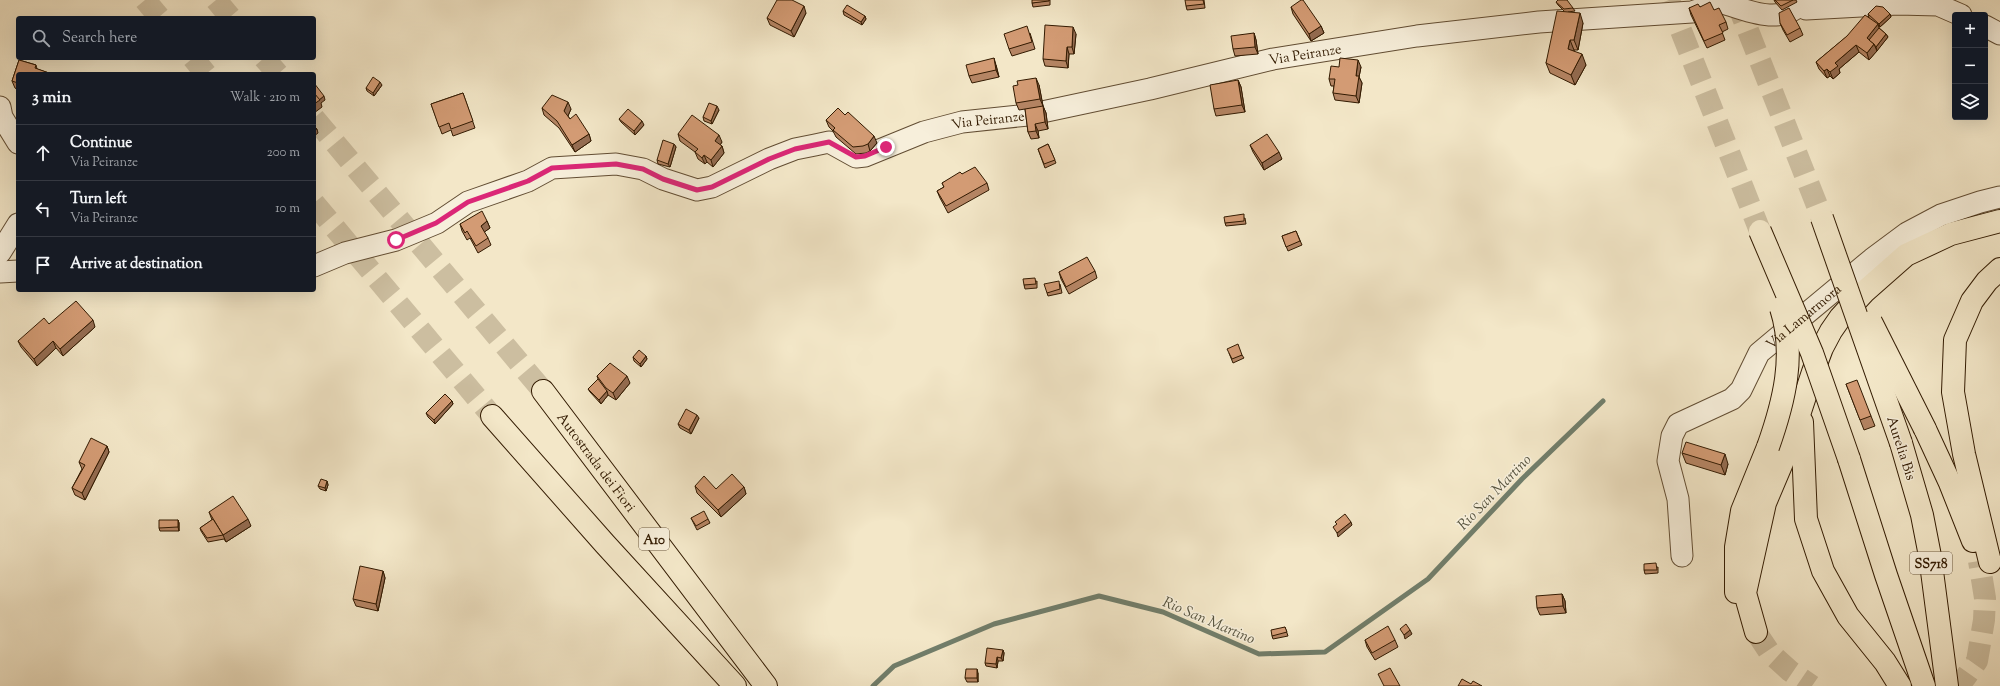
<!DOCTYPE html>
<html lang="en">
<head>
<meta charset="utf-8">
<style>
  body { margin:0; font-family:"Sorts Mill Goudy",serif; background:#20242c; color:#f1f3f6 }
  .controls { position:absolute; right:12px; top:12px; display:grid; overflow:hidden; border-radius:4px; box-shadow:0 4px 16px #0002 }
  .controls button { width:36px; height:36px; display:grid; place-items:center; padding:0; border:0; border-bottom:1px solid #363941; background:#171b24; color:#f1f3f6; font:20px sans-serif }
  .stop { position:absolute; width:12px; height:12px; margin:-9px; border:3px solid #db2777; border-radius:50%; background:#fff }
  .stop.end { background:#db2777; border-color:#fff; box-shadow:0 1px 4px #0008 }
  .list { margin:0; padding:0; list-style:none }
  h2 { display:flex; justify-content:space-between; align-items:center; height:52px; margin:0; padding:0 16px; font-size:17px }
  h2 small { font-size:13px; font-weight:400; color:#9ea1a6 }
  .list li { display:grid; grid-template-columns:26px 1fr auto; gap:12px; align-items:center; box-sizing:border-box; height:56px; padding:0 16px; border-top:1px solid #363941 }
  .list b { display:block; font-size:15px; white-space:nowrap }
  .list p { margin:0; font-size:13px; white-space:nowrap; color:#9ea1a6 }
  .list em { font-size:13px; font-style:normal; color:#9ea1a6 }
  .icon { flex:none; width:22px; height:22px; fill:none; stroke:currentColor; stroke-width:2; stroke-linecap:round; stroke-linejoin:round }
  .map { position:relative; flex:none; width:2000px; height:686px; overflow:hidden }
  .search { position:absolute; background:#171b24; box-shadow:0 4px 16px #0002; left:16px; top:16px; width:300px; height:44px; display:flex; align-items:center; gap:10px; box-sizing:border-box; padding:0 14px; border-radius:4px; color:#9ea1a6; font-size:15px }
  .panel { position:absolute; background:#171b24; box-shadow:0 4px 16px #0002; left:16px; top:72px; width:300px; height:220px; border-radius:4px }
  .map>svg:first-child { display:block }
  .lines { fill:none; stroke-linecap:round; stroke-linejoin:round }
  .stream { stroke:#717e6b; stroke-width:5 }
  .highway-tunnel { stroke:#ccbea0; stroke-width:22; stroke-dasharray:22 11; stroke-linecap:butt }
  .minor-casing { stroke:#624d33; stroke-width:23 }
  .highway-casing { stroke:#321a01; stroke-width:24 }
  .minor { stroke:#f7efdb; stroke-width:21 }
  .highway { stroke:#f3e7c8; stroke-width:22 }
  .highway-bridge-casing { stroke:#321a01; stroke-width:24; stroke-linecap:butt }
  .highway-bridge { stroke:#f3e7c8; stroke-width:22 }
  .wall { fill:#b58564; stroke:#321a01 }
  .shaded-wall { fill:#946c51; stroke:#321a01 }
  .building { fill:#d39b74; stroke:#321a01 }
  .route { stroke:#db2777; stroke-width:5 }
  .labels { text-anchor:middle; stroke-width:3; stroke-linejoin:round; paint-order:stroke }
  .shield { fill:#f7efdb; stroke:#6d5a42; stroke-width:1 }
  .shield-label { font-size:13px; font-weight:bold; fill:#321a01 }
  .street-label { font-size:14px; fill:#321a01; stroke:#f7efdb }
  .water-label { font-size:15px; font-style:italic; fill:#57543f; stroke:#f7efdb }
</style>
</head>
<body>
<div class="map">
<svg width="2000" height="686" viewBox="0 0 2000 686">
  <rect width="100%" height="100%" fill="#f3e7c8"/>
  <filter id="stains"><feTurbulence type="fractalNoise" baseFrequency=".005" numOctaves="4"/><feColorMatrix values="0 0 0 0 .2 0 0 0 0 .09 0 0 0 0 .02 0 0 0 .5 -.17"/></filter>
  <radialGradient id="worn" r=".72"><stop offset=".6" stop-color="#630" stop-opacity="0"/><stop offset="1" stop-color="#630" stop-opacity=".3"/></radialGradient>
  <g class="lines">
    <path class="stream" d="M 873,686 L 894,666 L 994,624 L 1099,596 L 1163,612 L 1259,654 L 1325,652 L 1428,579 L 1522,479 L 1603,401"/>
    <g class="highway-tunnel">
      <path d="M 145,0 L 160,18"/>
      <path d="M 216,0 L 231,18"/>
      <path d="M 1669,0 L 1760,231"/>
      <path d="M 1736,0 L 1822,218"/>
      <path d="M 193,58 L 206,74"/>
      <path d="M 264,58 L 278,74"/>
      <path d="M 314,118 L 543,391"/>
      <path d="M 314,203 L 492,416"/>
      <path d="M 1756,632 L 1770,653 L 1790,671 L 1812,686"/>
      <path d="M 1951,686 L 1965,678 L 1977,661 L 1984,620 L 1985,598 L 1979,561"/>
    </g>
    <g class="minor-casing">
      <g id="minor">
        <path d="M 1720,2 C 1746,10 1781,27 1803,2"/>
        <path d="M 1800,6 L 1806,9 L 1898,4 L 1938,5 L 1961,15"/>
        <path d="M 1985,26 L 2000,34"/>
        <path d="M 0,107 L 2,117 L 18,143"/>
        <path d="M 0,253 L 18,224"/>
        <path id="s1" d="M 314,266 L 345,253 L 396,240 L 437,223 L 468,202 L 528,181 L 552,168 L 616,164 L 643,169 L 663,179 L 697,190 L 712,187 L 769,159 L 795,149 L 815,145 L 829,142 L 856,157 L 865,156 L 924,132 L 962,122 L 1028,115 L 1150,89 L 1273,59 L 1417,36 L 1539,22 L 1692,12 L 1720,2"/>
        <path d="M 0,272 L 18,271"/>
        <path id="s2" d="M 1682,556 L 1678,499 L 1668,461 L 1672,436 L 1678,424 L 1732,399 L 1741,390 L 1759,353 L 1872,259 L 1907,233 L 1941,215 L 1980,202 L 2000,197"/>
      </g>
    </g>
    <g class="highway-casing">
      <g id="highway">
        <path id="s3" d="M 543,391 L 766,686"/>
        <path d="M 492,416 L 605,544 L 735,686"/>
        <path d="M 1802,422 L 1806,519 L 1823,571 L 1848,616 L 1885,662 L 1900,686"/>
        <path d="M 1925,429 L 1950,483 L 1973,541"/>
        <path d="M 1901,443 L 1922,515 L 1930,556 L 1947,686"/>
        <path d="M 1849,459 L 1886,575 L 1924,686"/>
        <path d="M 1990,562 L 1964,454 L 1953,392 L 1955,340 L 1972,301 L 1987,281 L 2000,269"/>
        <path d="M 1736,592 L 1736,547 L 1742,511 L 1768,447"/>
        <path d="M 1756,632 L 1745,593 L 1765,503 L 1787,451 L 1813,372 L 1822,348 L 1831,331 L 1840,318 L 1864,292 L 1906,255 L 1951,234 L 2000,221"/>
      </g>
    </g>
    <use href="#minor" class="minor"/>
    <use href="#highway" class="highway"/>
    <g class="highway-bridge-casing">
      <g id="highway-bridge">
        <path d="M 1822,218 L 1901,443"/>
        <path d="M 1760,231 L 1812,353 L 1849,459"/>
        <path d="M 1871,322 L 1925,429"/>
        <path d="M 1768,447 C 1784,402 1796,355 1781,308"/>
      </g>
    </g>
    <use href="#highway-bridge" class="highway-bridge"/>
  </g>
  <g class="wall">
    <path d="M 1050,0 L 1050,5 L 1033,7 L 1032,3 Z"/>
    <path d="M 1204,0 L 1205,8 L 1187,10 L 1186,6 Z"/>
    <path d="M 1774,0 L 1796,0 L 1797,2 L 1782,10 L 1775,2 Z"/>
    <path d="M 1556,2 L 1573,8 L 1575,11 L 1568,12 L 1583,23 L 1578,50 L 1574,50 L 1574,51 L 1586,65 L 1575,85 L 1550,73 L 1546,63 L 1564,11 L 1558,5 Z"/>
    <path d="M 1291,7 L 1321,26 L 1324,33 L 1311,41 L 1293,14 Z"/>
    <path d="M 1700,7 L 1714,10 L 1726,22 L 1728,29 L 1722,32 L 1725,40 L 1707,48 L 1691,15 L 1689,8 Z"/>
    <path d="M 843,11 L 865,16 L 866,19 L 862,25 L 844,15 Z"/>
    <path d="M 806,13 L 794,37 L 770,25 L 767,18 Z"/>
    <path d="M 1868,14 L 1890,14 L 1891,17 L 1880,27 L 1878,26 L 1879,28 L 1886,34 L 1888,37 L 1869,60 L 1859,52 L 1839,69 L 1840,73 L 1833,79 L 1830,76 L 1827,78 L 1819,69 L 1816,62 L 1869,18 Z"/>
    <path d="M 1780,23 L 1800,28 L 1803,35 L 1790,42 L 1783,30 Z"/>
    <path d="M 1030,33 L 1035,49 L 1012,56 L 1009,49 Z"/>
    <path d="M 1254,33 L 1256,40 L 1258,54 L 1235,56 L 1233,49 Z"/>
    <path d="M 1076,34 L 1074,54 L 1069,54 L 1068,68 L 1045,66 L 1043,59 Z"/>
    <path d="M 19,60 L 36,65 L 37,69 L 49,73 L 50,74 L 18,74 L 18,90 L 15,88 L 12,81 Z"/>
    <path d="M 996,65 L 999,77 L 972,83 L 969,76 Z"/>
    <path d="M 1339,67 L 1361,67 L 1359,77 L 1362,83 L 1359,103 L 1335,100 L 1333,93 L 1334,86 L 1331,86 L 1329,79 Z"/>
    <path d="M 1238,80 L 1241,87 L 1245,112 L 1216,116 L 1214,109 Z"/>
    <path d="M 382,85 L 374,96 L 367,91 L 366,88 Z"/>
    <path d="M 1039,85 L 1043,106 L 1046,113 L 1048,129 L 1038,131 L 1039,138 L 1031,139 L 1028,132 L 1025,109 L 1019,110 L 1016,103 Z"/>
    <path d="M 463,93 L 475,128 L 453,136 L 451,130 L 442,134 L 431,104 Z"/>
    <path d="M 542,108 L 571,109 L 568,116 L 570,119 L 589,134 L 591,141 L 575,152 L 559,128 L 544,115 Z"/>
    <path d="M 719,110 L 712,124 L 704,121 L 703,117 Z"/>
    <path d="M 619,119 L 644,125 L 635,135 L 621,122 Z"/>
    <path d="M 826,120 L 877,143 L 870,151 L 866,153 L 856,154 L 836,137 L 833,131 L 829,127 Z"/>
    <path d="M 678,134 L 722,142 L 720,145 L 722,146 L 724,153 L 713,167 L 707,162 L 705,164 L 698,159 L 695,152 L 680,141 Z"/>
    <path d="M 674,144 L 676,147 L 670,167 L 658,164 L 657,160 Z"/>
    <path d="M 1048,144 L 1056,163 L 1045,168 L 1038,149 Z"/>
    <path d="M 1250,145 L 1282,159 L 1264,170 L 1253,152 Z"/>
    <path d="M 962,174 L 987,183 L 989,190 L 948,213 L 940,198 L 937,191 L 944,187 L 942,183 Z"/>
    <path d="M 1245,218 L 1246,224 L 1226,226 L 1225,223 Z"/>
    <path d="M 487,221 L 490,228 L 484,232 L 488,238 L 491,245 L 478,253 L 470,238 L 467,240 L 462,231 L 460,224 Z"/>
    <path d="M 1296,231 L 1302,245 L 1288,251 L 1282,236 Z"/>
    <path d="M 1095,271 L 1097,278 L 1069,294 L 1061,279 L 1059,272 Z"/>
    <path d="M 1037,281 L 1037,288 L 1025,289 L 1024,285 Z"/>
    <path d="M 1060,284 L 1062,293 L 1048,296 L 1047,293 Z"/>
    <path d="M 49,324 L 95,327 L 63,356 L 56,348 L 37,366 L 21,347 L 18,341 Z"/>
    <path d="M 1229,353 L 1242,355 L 1244,358 L 1233,363 Z"/>
    <path d="M 646,356 L 647,359 L 641,367 L 634,361 L 633,357 Z"/>
    <path d="M 597,376 L 630,383 L 616,400 L 608,395 L 601,404 L 590,392 L 588,389 L 598,379 Z"/>
    <path d="M 1846,384 L 1871,416 L 1875,426 L 1864,430 Z"/>
    <path d="M 452,401 L 453,404 L 435,424 L 428,417 L 426,413 Z"/>
    <path d="M 699,418 L 691,434 L 680,428 L 678,424 Z"/>
    <path d="M 107,446 L 109,452 L 85,500 L 75,495 L 72,488 L 82,469 L 79,462 Z"/>
    <path d="M 1682,453 L 1728,464 L 1725,475 L 1686,463 Z"/>
    <path d="M 327,481 L 328,485 L 326,491 L 320,489 L 318,486 Z"/>
    <path d="M 695,486 L 716,489 L 744,487 L 746,494 L 721,517 L 697,493 Z"/>
    <path d="M 209,512 L 251,526 L 226,542 L 224,539 L 208,542 L 201,531 L 200,528 L 212,520 Z"/>
    <path d="M 691,518 L 708,519 L 710,523 L 697,530 Z"/>
    <path d="M 178,520 L 179,523 L 179,531 L 160,531 L 159,528 Z"/>
    <path d="M 1658,567 L 1658,573 L 1645,574 L 1644,570 Z"/>
    <path d="M 383,571 L 385,578 L 378,611 L 356,606 L 353,599 Z"/>
    <path d="M 1562,594 L 1565,601 L 1566,613 L 1540,615 L 1537,608 Z"/>
    <path d="M 1285,627 L 1288,636 L 1273,639 L 1272,636 Z"/>
    <path d="M 1365,640 L 1395,640 L 1398,647 L 1375,660 L 1367,647 Z"/>
    <path d="M 1003,650 L 1004,653 L 1003,661 L 998,661 L 997,668 L 986,666 L 985,663 Z"/>
    <path d="M 978,673 L 978,682 L 967,682 L 965,678 Z"/>
  </g>
  <g class="shaded-wall">
    <path d="M 804,6 L 806,13 L 794,37 L 791,31 Z"/>
    <path d="M 1580,13 L 1583,23 L 1578,50 L 1574,40 Z"/>
    <path d="M 1890,14 L 1891,17 L 1880,27 L 1879,24 Z"/>
    <path d="M 865,16 L 866,19 L 862,25 L 861,22 Z"/>
    <path d="M 1878,24 L 1880,31 L 1871,43 L 1867,38 Z"/>
    <path d="M 1321,26 L 1324,33 L 1311,41 L 1309,34 Z"/>
    <path d="M 1073,27 L 1076,34 L 1074,54 L 1072,47 Z"/>
    <path d="M 1254,33 L 1256,40 L 1258,54 L 1255,47 Z"/>
    <path d="M 1886,34 L 1888,37 L 1877,51 L 1876,47 Z"/>
    <path d="M 1570,40 L 1574,50 L 1572,59 L 1568,49 Z"/>
    <path d="M 1874,44 L 1877,51 L 1869,60 L 1867,53 Z"/>
    <path d="M 1856,45 L 1859,52 L 1839,69 L 1840,73 L 1833,79 L 1830,72 L 1835,63 Z"/>
    <path d="M 1067,47 L 1069,54 L 1068,68 L 1066,61 Z"/>
    <path d="M 1582,54 L 1586,65 L 1575,85 L 1571,75 Z"/>
    <path d="M 994,58 L 996,65 L 999,77 L 996,70 Z"/>
    <path d="M 1358,60 L 1361,67 L 1359,77 L 1362,83 L 1359,103 L 1356,96 L 1356,76 Z"/>
    <path d="M 1827,69 L 1830,76 L 1827,78 L 1824,71 Z"/>
    <path d="M 1036,78 L 1039,85 L 1043,106 L 1040,99 Z"/>
    <path d="M 1238,80 L 1241,87 L 1245,112 L 1242,105 Z"/>
    <path d="M 380,82 L 382,85 L 374,96 L 373,93 Z"/>
    <path d="M 324,96 L 325,100 L 321,103 L 322,107 L 314,113 L 314,104 Z"/>
    <path d="M 568,102 L 571,109 L 567,118 L 564,111 Z"/>
    <path d="M 717,106 L 719,110 L 712,124 L 711,121 Z"/>
    <path d="M 1043,106 L 1046,113 L 1048,129 L 1045,122 Z"/>
    <path d="M 642,121 L 644,125 L 635,135 L 634,131 Z"/>
    <path d="M 1035,124 L 1038,131 L 1039,138 L 1036,131 Z"/>
    <path d="M 317,129 L 318,133 L 314,136 L 314,131 Z"/>
    <path d="M 589,134 L 591,141 L 575,152 L 572,145 Z"/>
    <path d="M 719,135 L 722,142 L 718,148 L 715,141 Z"/>
    <path d="M 874,136 L 877,143 L 870,151 L 868,144 Z"/>
    <path d="M 674,144 L 676,147 L 670,167 L 668,164 Z"/>
    <path d="M 722,146 L 724,153 L 713,167 L 711,160 Z"/>
    <path d="M 1279,152 L 1282,159 L 1264,170 L 1262,163 Z"/>
    <path d="M 704,155 L 707,162 L 705,164 L 702,158 Z"/>
    <path d="M 487,221 L 490,228 L 483,233 L 481,226 Z"/>
    <path d="M 93,320 L 95,327 L 63,356 L 60,349 Z"/>
    <path d="M 53,341 L 56,348 L 37,366 L 34,359 Z"/>
    <path d="M 646,356 L 647,359 L 641,367 L 640,364 Z"/>
    <path d="M 627,376 L 630,383 L 616,400 L 613,393 Z"/>
    <path d="M 607,391 L 608,395 L 601,404 L 599,400 Z"/>
    <path d="M 452,401 L 453,404 L 435,424 L 434,420 Z"/>
    <path d="M 697,415 L 699,418 L 691,434 L 689,430 Z"/>
    <path d="M 107,446 L 109,452 L 85,500 L 82,493 Z"/>
    <path d="M 1725,454 L 1728,464 L 1725,475 L 1721,465 Z"/>
    <path d="M 327,481 L 328,485 L 326,491 L 325,488 Z"/>
    <path d="M 744,487 L 746,494 L 721,517 L 718,510 Z"/>
    <path d="M 248,519 L 251,526 L 226,542 L 223,535 Z"/>
    <path d="M 178,520 L 179,523 L 179,531 L 178,527 Z"/>
    <path d="M 1351,522 L 1352,525 L 1338,537 L 1337,533 Z"/>
    <path d="M 383,571 L 385,578 L 378,611 L 376,604 Z"/>
    <path d="M 1562,594 L 1565,601 L 1566,613 L 1563,606 Z"/>
    <path d="M 1410,630 L 1412,634 L 1405,639 L 1404,635 Z"/>
    <path d="M 1003,650 L 1004,653 L 1003,661 L 1001,658 Z"/>
    <path d="M 997,657 L 998,661 L 997,668 L 996,664 Z"/>
    <path d="M 977,669 L 978,673 L 978,682 L 977,678 Z"/>
  </g>
  <g class="building">
    <path d="M 777,0 L 792,0 L 804,6 L 791,31 L 767,18 Z"/>
    <path d="M 1032,0 L 1049,0 L 1049,1 L 1032,3 Z"/>
    <path d="M 1185,0 L 1203,0 L 1204,4 L 1186,6 Z"/>
    <path d="M 1301,0 L 1303,0 L 1321,26 L 1309,34 L 1291,7 Z"/>
    <path d="M 1558,0 L 1567,0 L 1573,8 L 1564,9 L 1556,2 Z"/>
    <path d="M 1775,0 L 1793,0 L 1781,6 Z"/>
    <path d="M 1710,2 L 1714,10 L 1719,8 L 1726,22 L 1719,25 L 1723,33 L 1704,41 L 1689,8 L 1698,4 L 1700,7 Z"/>
    <path d="M 847,5 L 865,16 L 861,22 L 843,11 Z"/>
    <path d="M 1876,6 L 1883,7 L 1890,14 L 1879,24 L 1868,14 Z"/>
    <path d="M 1789,8 L 1800,28 L 1787,35 L 1780,23 L 1779,13 Z"/>
    <path d="M 1557,11 L 1580,13 L 1574,40 L 1570,40 L 1568,49 L 1582,54 L 1571,75 L 1546,63 Z"/>
    <path d="M 1865,15 L 1878,24 L 1867,38 L 1874,44 L 1867,53 L 1856,45 L 1835,63 L 1838,66 L 1830,72 L 1827,69 L 1824,71 L 1816,62 L 1847,36 Z"/>
    <path d="M 1045,25 L 1073,27 L 1072,47 L 1067,47 L 1066,61 L 1043,59 Z"/>
    <path d="M 1027,26 L 1032,42 L 1009,49 L 1004,34 Z"/>
    <path d="M 1879,28 L 1886,34 L 1876,47 L 1874,44 L 1869,40 Z"/>
    <path d="M 1254,33 L 1255,47 L 1233,49 L 1231,36 Z"/>
    <path d="M 994,58 L 996,70 L 969,76 L 966,65 Z"/>
    <path d="M 1340,58 L 1358,60 L 1356,76 L 1359,76 L 1356,96 L 1333,93 L 1335,79 L 1329,79 L 1331,66 L 1339,67 Z"/>
    <path d="M 19,60 L 36,65 L 35,68 L 49,73 L 49,74 L 18,74 L 18,83 L 12,81 Z"/>
    <path d="M 373,77 L 380,82 L 373,93 L 366,88 Z"/>
    <path d="M 1036,78 L 1040,99 L 1016,103 L 1013,86 L 1018,85 L 1017,81 Z"/>
    <path d="M 1238,80 L 1242,105 L 1214,109 L 1210,85 Z"/>
    <path d="M 314,83 L 324,96 L 319,100 L 314,93 Z"/>
    <path d="M 314,93 L 320,100 L 314,104 Z"/>
    <path d="M 463,93 L 473,121 L 451,129 L 449,123 L 439,127 L 431,104 Z"/>
    <path d="M 552,95 L 568,102 L 564,111 L 570,119 L 576,114 L 589,134 L 572,145 L 557,121 L 542,108 Z"/>
    <path d="M 709,103 L 717,106 L 711,121 L 703,117 Z"/>
    <path d="M 1043,106 L 1045,122 L 1035,124 L 1036,131 L 1028,132 L 1025,109 Z"/>
    <path d="M 838,108 L 845,115 L 848,112 L 874,136 L 868,144 L 863,146 L 853,147 L 833,130 L 835,128 L 826,120 Z"/>
    <path d="M 628,109 L 642,121 L 634,131 L 619,119 Z"/>
    <path d="M 692,115 L 719,135 L 715,141 L 722,146 L 711,160 L 704,155 L 702,158 L 695,152 L 698,149 L 678,134 Z"/>
    <path d="M 314,126 L 317,129 L 314,131 Z"/>
    <path d="M 1267,134 L 1279,152 L 1262,163 L 1250,145 Z"/>
    <path d="M 663,140 L 674,144 L 668,164 L 657,160 Z"/>
    <path d="M 1048,144 L 1055,160 L 1044,164 L 1038,149 Z"/>
    <path d="M 975,167 L 987,183 L 946,206 L 937,191 L 944,187 L 942,183 L 960,172 L 962,174 Z"/>
    <path d="M 482,211 L 487,221 L 481,226 L 488,238 L 476,246 L 467,231 L 465,233 L 460,224 Z"/>
    <path d="M 1244,214 L 1244,221 L 1225,223 L 1224,217 Z"/>
    <path d="M 1296,231 L 1300,241 L 1286,247 L 1282,236 Z"/>
    <path d="M 1087,257 L 1095,271 L 1066,287 L 1059,272 Z"/>
    <path d="M 1035,278 L 1036,284 L 1024,285 L 1023,279 Z"/>
    <path d="M 1059,281 L 1060,289 L 1047,293 L 1044,284 Z"/>
    <path d="M 76,301 L 93,320 L 60,349 L 53,341 L 34,359 L 18,341 L 44,318 L 49,324 Z"/>
    <path d="M 1238,344 L 1242,355 L 1232,359 L 1227,349 Z"/>
    <path d="M 639,350 L 646,356 L 640,364 L 633,357 Z"/>
    <path d="M 610,363 L 627,376 L 613,393 L 606,388 L 597,376 Z"/>
    <path d="M 598,379 L 607,391 L 599,400 L 588,389 Z"/>
    <path d="M 1857,380 L 1871,416 L 1860,420 L 1846,384 Z"/>
    <path d="M 445,394 L 452,401 L 434,420 L 426,413 Z"/>
    <path d="M 686,409 L 697,415 L 689,430 L 678,424 Z"/>
    <path d="M 91,438 L 107,446 L 82,493 L 72,488 L 85,465 L 79,462 Z"/>
    <path d="M 1686,442 L 1725,454 L 1721,465 L 1682,453 Z"/>
    <path d="M 732,474 L 744,487 L 718,510 L 695,486 L 704,476 L 716,489 Z"/>
    <path d="M 321,479 L 327,481 L 325,488 L 318,486 Z"/>
    <path d="M 233,496 L 248,519 L 223,535 L 209,512 Z"/>
    <path d="M 704,511 L 708,519 L 696,526 L 691,518 Z"/>
    <path d="M 1345,514 L 1351,522 L 1337,533 L 1333,527 L 1337,524 L 1335,522 Z"/>
    <path d="M 213,519 L 223,535 L 207,538 L 200,528 Z"/>
    <path d="M 159,520 L 178,520 L 178,527 L 159,528 Z"/>
    <path d="M 1656,563 L 1657,570 L 1644,570 L 1644,564 Z"/>
    <path d="M 360,566 L 383,571 L 376,604 L 353,599 Z"/>
    <path d="M 1562,594 L 1563,606 L 1537,608 L 1536,596 Z"/>
    <path d="M 1406,624 L 1410,630 L 1404,635 L 1400,629 Z"/>
    <path d="M 1388,626 L 1395,640 L 1372,653 L 1365,640 Z"/>
    <path d="M 1285,627 L 1287,632 L 1272,636 L 1271,630 Z"/>
    <path d="M 987,648 L 1003,650 L 1001,658 L 997,657 L 996,664 L 985,663 Z"/>
    <path d="M 1390,668 L 1400,686 L 1384,686 L 1378,674 Z"/>
    <path d="M 966,669 L 977,669 L 977,678 L 965,678 Z"/>
    <path d="M 1462,679 L 1471,684 L 1473,681 L 1482,686 L 1458,686 Z"/>
  </g>
  <g class="lines">
    <path class="route" d="M 396,240 L 436,223 L 468,202 L 528,181 L 552,168 L 616,164 L 643,169 L 663,179 L 697,190 L 712,187 L 769,159 L 795,149 L 829,142 L 856,157 L 865,156 L 886,147"/>
  </g>
  <g class="labels">
    <g class="shield">
      <rect x="639" y="528" width="30" height="22" rx="3"/>
      <rect x="1910" y="552" width="42" height="22" rx="3"/>
    </g>
    <g class="shield-label">
      <text x="654" y="544">A10</text>
      <text x="1931" y="568">SS718</text>
    </g>
    <g class="street-label">
      <text dy="5" stroke="none"><textPath href="#s1" startOffset="1043">Via Peiranze</textPath></text>
      <text dy="5" stroke="none"><textPath href="#s1" startOffset="719">Via Peiranze</textPath></text>
      <text dy="5" stroke="none"><textPath href="#s2" startOffset="306">Via Lamarmora</textPath></text>
      <text transform="translate(1902 448) rotate(72)" y="5">Aurelia Bis</text>
      <text dy="5" stroke="none"><textPath href="#s3" startOffset="89">Autostrada dei Fiori</textPath></text>
    </g>
    <g class="water-label">
      <text transform="translate(1494 492) rotate(-46)" y="5">Rio San Martino</text>
      <text transform="translate(1209 620) rotate(23)" y="5">Rio San Martino</text>
    </g>
  </g>
  <rect width="100%" height="100%" filter="url(#stains)"/>
  <rect width="100%" height="100%" fill="url(#worn)"/>
</svg>
<div class="controls">
<button>+</button>
<button>−</button>
<button><svg class="icon" aria-label="layers" viewBox="0 0 24 24"><path d="M12 4l9 5-9 5-9-5zM3 14l9 5 9-5"/></svg></button>
</div>
<div class="stop" style="left:396px;top:240px"></div>
<div class="stop end" style="left:886px;top:147px"></div>
<div class="search"><svg class="icon" aria-label="search" viewBox="0 0 24 24"><circle cx="10" cy="10" r="6"/><path d="M15 15l6 6"/></svg>Search here</div>
<section class="panel">
<h2>3 min<small>Walk · 210 m</small></h2>
<ul class="list">
<li><svg class="icon" aria-label="ahead" viewBox="0 0 24 24"><path d="M12 20V5M6 11l6-6 6 6"/></svg><div><b>Continue</b><p>Via Peiranze</p></div><em>200 m</em></li>
<li><svg class="icon" aria-label="left" viewBox="0 0 24 24"><path d="M17 20v-9H6M10 6l-5 5 5 5"/></svg><div><b>Turn left</b><p>Via Peiranze</p></div><em>10 m</em></li>
<li><svg class="icon" aria-label="arrive" viewBox="0 0 24 24"><path d="M6 21V4h12l-3 4 3 4H6"/></svg><div><b>Arrive at destination</b></div></li>
</ul>
</section>
</div>
</body>
</html>
